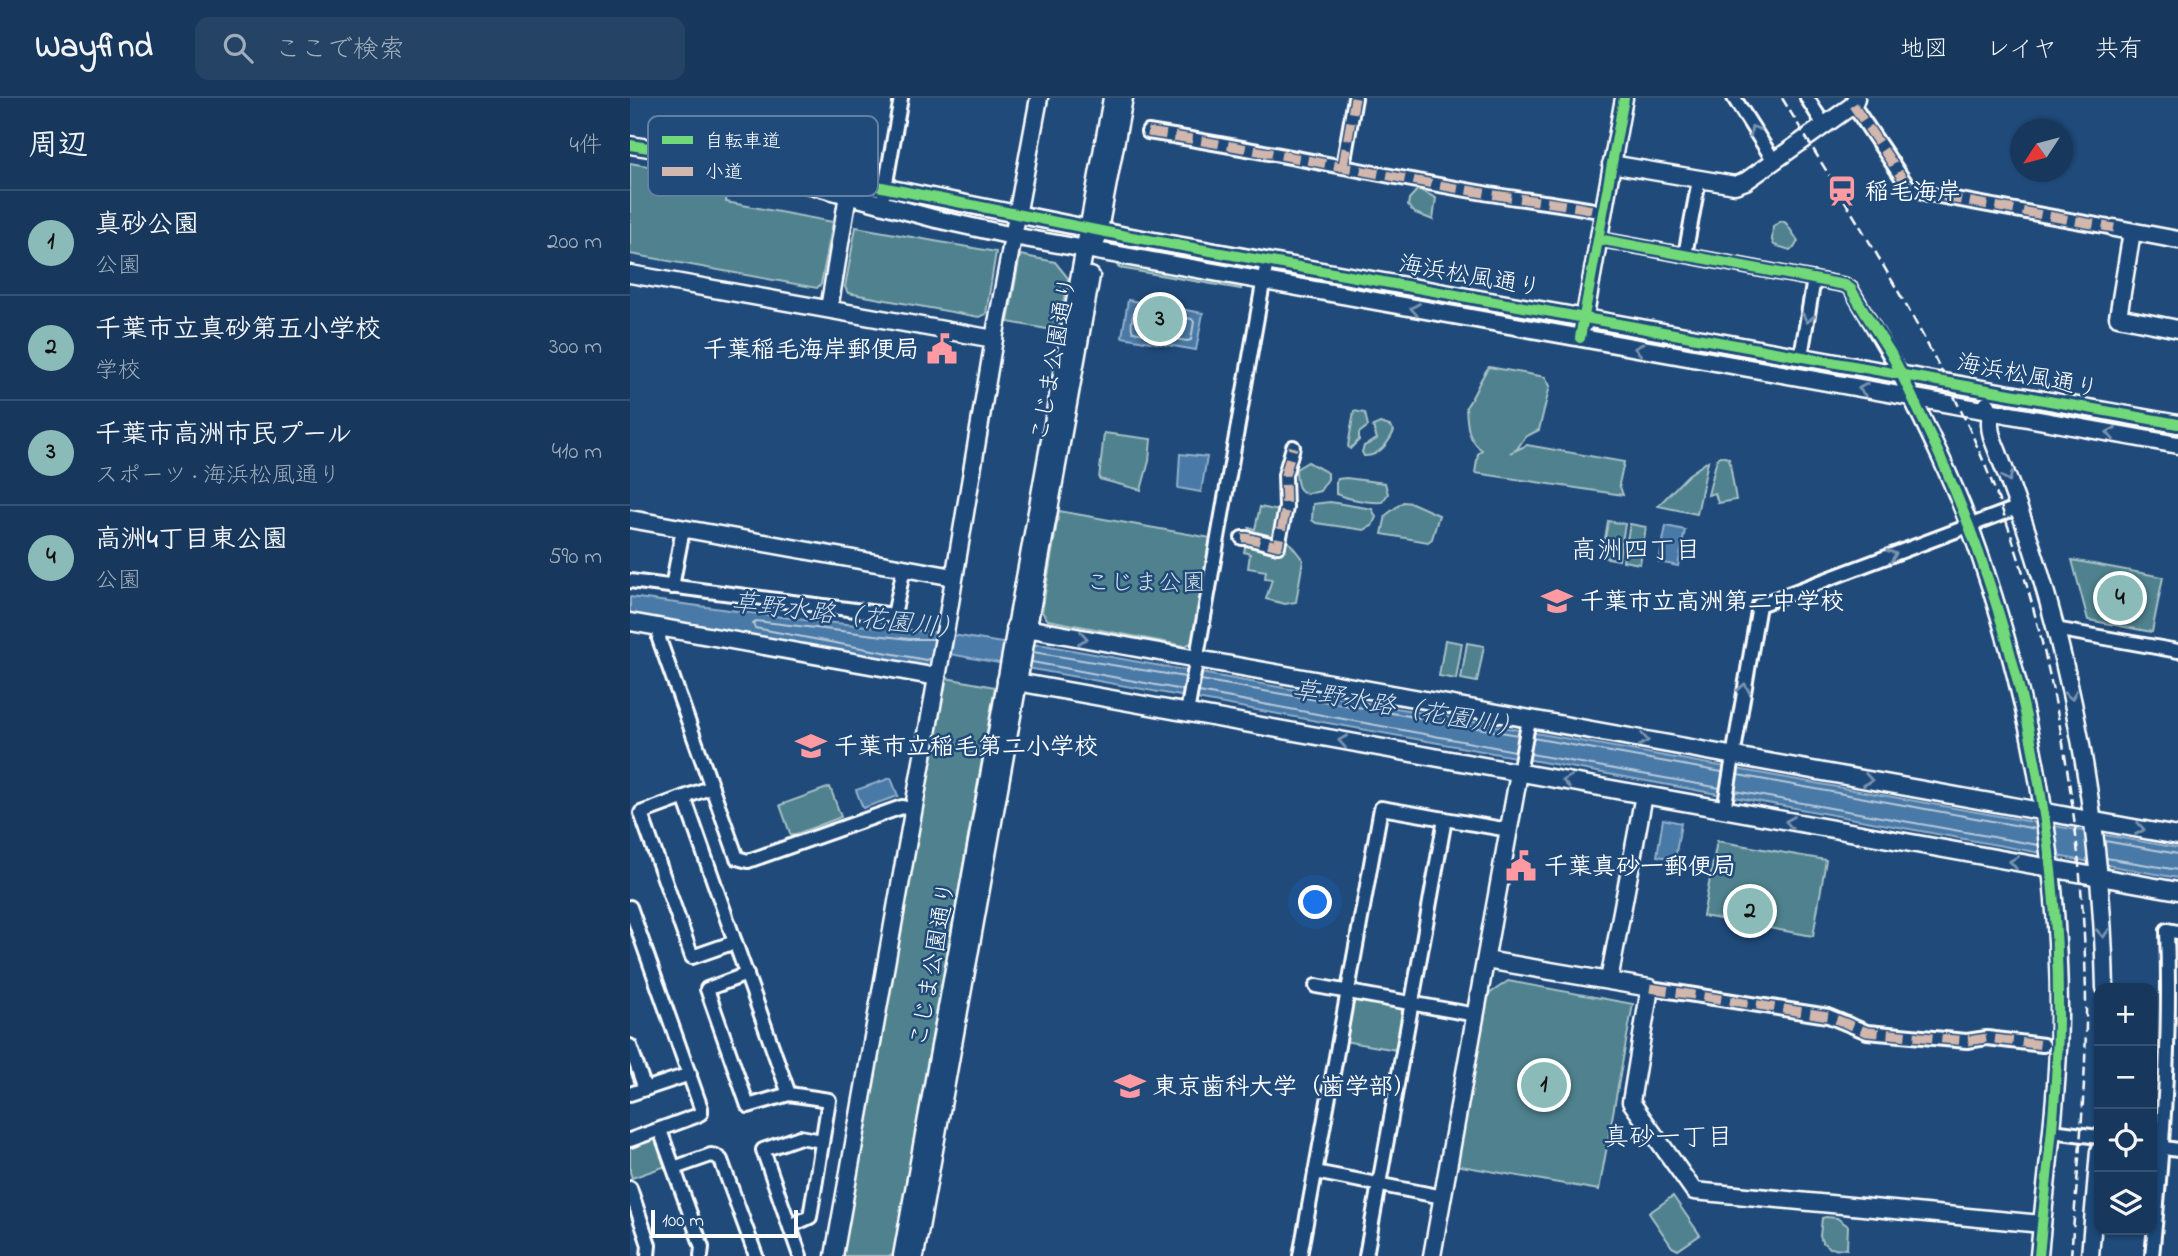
<!DOCTYPE html>
<html lang="ja">
<head>
<meta charset="utf-8">
<style>
  body { margin:0; font-family:"Indie Flower","Klee One",sans-serif; background:#244365; color:#f1f3f6 }
  .controls { position:absolute; right:21px; bottom:21px; display:grid; overflow:hidden; border-radius:14px; box-shadow:0 2px 5px #0004 }
  .controls button { width:63px; height:63px; display:grid; place-items:center; padding:0; border:0; border-bottom:2px solid #365272; background:#17385c; color:#f1f3f6; font:35px sans-serif }
  .compass { position:absolute; left:1380px; top:21px; width:63px; height:63px; border-radius:50%; background:#17385c; box-shadow:0 2px 5px #0004; rotate:234deg }
  .scale { position:absolute; left:21px; bottom:18px; width:147px; box-sizing:border-box; padding-left:7px; border:4px solid #fff; border-top:0; font-size:19px; line-height:24px; white-space:nowrap; color:#fff; -webkit-text-stroke:5px #1f4a7a; paint-order:stroke }
  .you { position:absolute; left:686px; top:805px; width:24px; height:24px; margin:-18px; border:5px solid #fff; border-radius:50%; background:#1a73e8; box-shadow:0 0 0 10px #1a73e833 }
  .badge { display:grid; place-items:center; width:46px; height:46px; border-radius:50%; background:#8bbbb9; color:#111; font-size:23px; font-weight:700 }
  .pin { position:absolute; translate:-50% -50%; border:4px solid #fff; box-shadow:0 2px 7px #0006 }
  .list { margin:0; padding:0; list-style:none }
  h2 { display:flex; justify-content:space-between; align-items:center; height:91px; margin:0; padding:0 28px; font-size:30px }
  h2 small { font-size:23px; font-weight:400; color:#9eacbb }
  .list li { display:grid; grid-template-columns:46px 1fr auto; gap:21px; align-items:center; box-sizing:border-box; height:105px; padding:0 28px; border-top:2px solid #365272 }
  .list b { display:block; font-size:26px; white-space:nowrap }
  .list p { margin:0; font-size:23px; white-space:nowrap; color:#9eacbb }
  .list em { font-size:23px; font-style:normal; color:#9eacbb }
  .icon { flex:none; width:38px; height:38px; fill:none; stroke:currentColor; stroke-width:2; stroke-linecap:round; stroke-linejoin:round }
  .map { position:relative; flex:none; width:1548px; height:1158px; overflow:hidden }
  header { display:flex; align-items:center; gap:42px; box-sizing:border-box; height:98px; padding:0 35px; background:#17385c; border-bottom:2px solid #365272 }
  header strong { font-size:33px }
  nav { display:flex; gap:38px; margin-inline-start:auto; font-size:24px }
  .search { width:490px; height:63px; background:#244365; display:flex; align-items:center; gap:18px; box-sizing:border-box; padding:0 24px; border-radius:14px; color:#9eacbb; font-size:26px }
  main { display:flex }
  aside { flex:1; background:#17385c }
  .map>svg:first-child { display:block }
  .green { fill:#4f828e; stroke:#a7c0c6; stroke-width:2 }
  .water { fill:#4a79a6; stroke:#92afca; stroke-width:2 }
  .lines { fill:none; stroke-linecap:round; stroke-linejoin:round }
  .shore { stroke:#b7c9db; stroke-width:2 }
  .street-casing { stroke:#fff; stroke-width:18 }
  .secondary-casing { stroke:#fff; stroke-width:21 }
  .street { stroke:#1f4a7a; stroke-width:12 }
  .secondary { stroke:#1f4a7a; stroke-width:16 }
  .rail { stroke:#fff; stroke-width:2.5; stroke-dasharray:10 5; stroke-linecap:butt }
  .quiet { stroke:#d1b7ad; stroke-width:9; stroke-dasharray:18 9; stroke-linecap:butt }
  .cycleway-casing { stroke:#1f4a7a; stroke-width:15 }
  .cycleway { stroke:#71d979; stroke-width:10 }
  .oneway { stroke:#7992af }
  .labels { text-anchor:middle; stroke-width:5; stroke-linejoin:round; paint-order:stroke }
  .poi-label { font-size:24px; font-weight:bold; fill:#fff; stroke:#1f4a7a; text-anchor:start }
  .street-label { font-size:24px; fill:#fff; stroke:#1f4a7a }
  .park-label { font-size:24px; fill:#d3e0e3; stroke:#1f4a7a }
  .neighbourhood-label { font-size:26px; fill:#fff; stroke:#1f4a7a }
  .water-label { font-size:26px; font-style:italic; fill:#d2dee9; stroke:#1f4a7a }
  .key { fill:#1f4a7a; stroke:#6280a2; stroke-width:2 }
  .key-label { font-size:19px; fill:#fff }
</style>
</head>
<body>
<header>
<strong>Wayfind</strong>
<div class="search"><svg class="icon" aria-label="search" viewBox="0 0 24 24"><circle cx="10" cy="10" r="6"/><path d="M15 15l6 6"/></svg>ここで検索</div>
<nav><a>地図</a><a>レイヤ</a><a>共有</a></nav>
</header>
<main>
<aside>
<h2>周辺<small>4件</small></h2>
<ul class="list">
<li><span class="badge">1</span><div><b>真砂公園</b><p>公園</p></div><em>200 m</em></li>
<li><span class="badge">2</span><div><b>千葉市立真砂第五小学校</b><p>学校</p></div><em>300 m</em></li>
<li><span class="badge">3</span><div><b>千葉市高洲市民プール</b><p>スポーツ · 海浜松風通り</p></div><em>410 m</em></li>
<li><span class="badge">4</span><div><b>高洲4丁目東公園</b><p>公園</p></div><em>590 m</em></li>
</ul>
</aside>
<div class="map">
<svg width="1548" height="1158" viewBox="0 0 1548 1158">
  <rect width="100%" height="100%" fill="#1f4a7a"/>
  <filter id="ink" filterUnits="userSpaceOnUse"><feTurbulence type="fractalNoise" baseFrequency=".0143" numOctaves="2"/><feDisplacementMap in="SourceGraphic" scale="14" xChannelSelector="R" yChannelSelector="G"/><feConvolveMatrix kernelMatrix="1 2 1 2 8 2 1 2 1" color-interpolation-filters="sRGB"/></filter>
  <g filter="url(#ink)">
    <g class="green">
      <path d="M 0,65 L 92,81 L 98,89 L 96,104 L 203,124 L 191,186 L 187,190 L 0,156 Z"/>
      <path d="M 788,91 L 806,100 L 803,122 L 785,115 L 778,108 L 779,101 Z"/>
      <path d="M 1152,123 L 1156,125 L 1168,143 L 1164,150 L 1160,152 L 1144,147 L 1142,142 L 1143,128 Z"/>
      <path d="M 226,129 L 366,154 L 356,216 L 349,219 L 218,195 L 215,189 Z"/>
      <path d="M 490,143 L 616,166 L 617,170 L 615,172 L 489,149 Z"/>
      <path d="M 390,157 L 425,164 L 438,180 L 428,233 L 378,224 Z"/>
      <path d="M 491,165 L 612,187 L 611,191 L 489,170 L 486,166 Z"/>
      <path d="M 658,173 L 929,223 L 929,225 L 925,227 L 657,179 L 655,175 Z"/>
      <path d="M 978,230 L 1240,279 L 1241,280 L 1237,283 L 978,236 L 975,233 Z"/>
      <path d="M 859,269 L 915,279 L 920,288 L 909,332 L 895,339 L 887,351 L 880,355 L 897,347 L 994,364 L 989,386 L 993,397 L 845,375 L 848,356 L 852,352 C 837,342 837,325 836,309 C 846,296 849,281 859,269 Z"/>
      <path d="M 1403,307 L 1548,333 L 1548,340 L 1402,313 Z"/>
      <path d="M 724,313 L 735,315 L 738,328 L 729,335 L 729,342 L 720,351 L 718,348 Z"/>
      <path d="M 750,325 L 760,328 L 764,333 C 759,344 749,359 734,358 L 732,354 L 734,348 L 747,341 L 743,328 Z"/>
      <path d="M 474,335 L 521,341 L 519,363 L 511,392 L 469,381 Z"/>
      <path d="M 1090,358 L 1099,360 L 1106,402 L 1088,405 L 1085,395 L 1078,397 L 1087,361 Z"/>
      <path d="M 1078,363 L 1067,416 L 1028,408 L 1058,377 Z"/>
      <path d="M 678,364 L 698,375 L 698,381 L 690,393 C 669,400 666,389 666,371 Z"/>
      <path d="M 716,380 L 755,385 L 758,396 L 752,404 C 738,405 719,401 706,396 L 706,384 L 708,381 Z"/>
      <path d="M 700,404 L 742,411 L 746,419 L 742,428 L 734,432 L 686,425 L 682,422 L 683,406 Z"/>
      <path d="M 773,404 L 782,405 L 809,417 L 802,441 L 798,444 L 752,436 L 756,417 Z"/>
      <path d="M 630,409 L 650,413 L 655,439 L 673,462 L 666,504 L 655,506 L 636,501 L 642,481 L 635,480 L 636,473 L 618,470 L 620,456 L 614,454 L 619,430 L 625,431 Z"/>
      <path d="M 429,413 L 581,440 L 563,544 L 555,548 L 418,522 L 412,514 Z"/>
      <path d="M 978,423 L 995,426 L 989,462 L 972,459 Z"/>
      <path d="M 1000,426 L 1016,429 L 1010,466 L 993,463 Z"/>
      <path d="M 1442,462 L 1533,479 L 1522,534 L 1458,522 Z"/>
      <path d="M 815,542 L 832,545 L 826,581 L 809,578 Z"/>
      <path d="M 837,545 L 854,548 L 847,584 L 831,581 Z"/>
      <path d="M 316,580 L 365,589 L 263,1158 L 211,1158 Z"/>
      <path d="M 200,689 L 211,719 L 161,738 L 150,707 Z"/>
      <path d="M 1087,743 L 1196,762 L 1183,838 L 1073,818 Z"/>
      <path d="M 878,883 L 1003,906 L 969,1092 L 825,1067 L 856,898 Z"/>
      <path d="M 724,899 L 772,908 L 775,911 L 767,952 L 713,943 L 721,903 Z"/>
      <path d="M 25,1038 L 29,1040 L 39,1067 L 2,1080 L 0,1074 L 0,1049 Z"/>
      <path d="M 1043,1098 L 1070,1137 L 1048,1152 L 1042,1149 L 1019,1115 Z"/>
      <path d="M 1196,1119 L 1207,1120 L 1218,1128 L 1217,1151 L 1200,1150 L 1192,1144 L 1190,1138 L 1192,1120 Z"/>
    </g>
    <g class="water">
      <path d="M 498,202 L 573,215 L 566,252 L 492,239 Z"/>
      <path d="M 550,356 L 577,359 L 571,394 L 548,390 Z"/>
      <path d="M 1036,428 L 1055,432 L 1048,468 L 1029,464 Z"/>
      <path d="M 0,499 L 183,523 L 304,534 L 372,545 L 414,547 L 1548,750 L 1548,780 L 320,556 L 299,569 L 0,515 Z"/>
      <path d="M 261,680 L 268,698 L 233,710 L 226,692 Z"/>
      <path d="M 1033,721 L 1051,725 L 1045,761 L 1027,758 Z"/>
    </g>
    <g class="lines">
      <g class="shore">
        <path d="M 507,211 L 562,221 L 564,224 L 561,242 L 557,243 L 503,234 C 500,228 502,214 507,211 Z"/>
        <path d="M 403,554 L 555,579"/>
        <path d="M 301,560 L 296,562 L 125,530 L 123,526 L 126,523 L 279,541 L 304,541"/>
        <path d="M 402,564 L 553,592"/>
        <path d="M 571,582 L 888,637"/>
        <path d="M 569,594 L 885,653"/>
        <path d="M 903,640 L 1092,674"/>
        <path d="M 901,656 L 1090,690"/>
        <path d="M 1108,677 L 1406,731"/>
        <path d="M 1105,693 L 1408,747"/>
        <path d="M 1475,743 L 1548,756"/>
        <path d="M 1476,760 L 1548,772"/>
      </g>
      <g class="street-casing">
        <g id="street">
          <path d="M 1104,0 L 1144,63"/>
          <path d="M 1177,0 L 1194,27"/>
          <path d="M 1223,7 L 1275,84 L 1279,89 L 1298,96 L 1484,130"/>
          <path d="M 518,34 C 628,51 738,75 848,94 C 886,101 924,104 963,112"/>
          <path d="M 713,68 L 725,0"/>
          <path d="M 254,96 L 271,0"/>
          <path d="M 968,141 L 1215,187 L 1221,191 L 1270,275"/>
          <path d="M 1055,157 L 1069,82"/>
          <path d="M 1171,258 L 1184,181"/>
          <path d="M 612,440 L 617,440 L 648,448 L 656,410 L 655,377 L 663,349"/>
          <path d="M 0,483 L 264,517 L 274,470"/>
          <path d="M 42,489 L 53,431"/>
          <path d="M 31,530 L 29,541 L 107,760 L 118,763 L 272,709 L 283,712"/>
          <path d="M 1425,531 L 1548,553"/>
          <path d="M 557,615 L 637,163"/>
          <path d="M 889,675 L 899,621"/>
          <path d="M 54,699 L 105,844 L 62,859 L 11,715 L 82,689"/>
          <path d="M 1094,712 L 1129,507 L 1389,409"/>
          <path d="M 0,809 L 71,1010 L 71,1015 L 66,1018 L 0,1042"/>
          <path d="M 105,844 L 159,996"/>
          <path d="M 117,876 L 77,891 L 118,1008 L 159,996 L 199,1002 L 180,1119 L 160,1128"/>
          <path d="M 686,888 L 846,917"/>
          <path d="M 1020,890 L 1198,918 L 1237,934 L 1337,943 L 1357,940 L 1413,947"/>
          <path d="M 0,948 L 15,991"/>
          <path d="M 0,996 L 60,976"/>
          <path d="M 30,1032 L 72,1149 L 71,1158"/>
          <path d="M 1422,1033 L 1469,1039"/>
          <path d="M 1522,1048 L 1548,1052"/>
          <path d="M 44,1070 L 81,1057 L 86,1058 L 91,1062 L 126,1158"/>
          <path d="M 685,1074 L 813,1099"/>
          <path d="M 0,1090 L 19,1147 L 18,1158"/>
          <path d="M 170,1158 L 133,1052 L 170,1039 L 192,1043"/>
          <path d="M 670,1158 L 751,710 L 879,732"/>
          <path d="M 736,1158 L 815,721"/>
          <path d="M 1522,1158 C 1533,1049 1541,941 1537,832 L 1548,834"/>
        </g>
      </g>
      <g class="secondary-casing">
        <g id="secondary">
          <path d="M 0,47 L 125,67 L 152,69 L 496,138 L 1548,326"/>
          <path d="M 981,66 L 1105,87 L 1116,83 L 1223,7 L 1226,0"/>
          <path d="M 140,74 L 151,79 L 306,121 L 383,138 L 1548,347"/>
          <path d="M 1484,130 L 1548,142"/>
          <path d="M 1502,134 L 1488,219 L 1548,231"/>
          <path d="M 467,142 L 494,0"/>
          <path d="M 0,176 L 364,241"/>
          <path d="M 199,211 L 218,97"/>
          <path d="M 953,228 L 994,0"/>
          <path d="M 1270,275 C 1295,326 1320,376 1340,429 C 1397,585 1430,755 1429,921 C 1428,1000 1416,1079 1409,1158"/>
          <path d="M 1357,307 C 1361,315 1360,318 1360,327 C 1360,335 1364,345 1367,352 C 1435,523 1471,706 1475,890"/>
          <path d="M 0,421 L 324,479"/>
          <path d="M 0,524 L 307,579"/>
          <path d="M 385,528 L 1548,738"/>
          <path d="M 376,582 L 1548,793"/>
          <path d="M 856,862 L 1020,890 L 1001,1004 L 1064,1093 L 1412,1126"/>
          <path d="M 979,882 L 1014,697"/>
          <path d="M 204,1158 L 316,529 L 364,241 L 409,0"/>
          <path d="M 272,1158 L 482,0"/>
          <path d="M 285,1158 L 461,178"/>
          <path d="M 802,1158 L 889,675"/>
          <path d="M 1460,1158 L 1469,1053"/>
        </g>
      </g>
      <use href="#street" class="street"/>
      <use href="#secondary" class="secondary"/>
      <path class="rail" d="M 1152,0 C 1218,109 1287,216 1340,332 C 1421,512 1457,728 1456,925 C 1455,1003 1447,1080 1441,1158"/>
      <g class="quiet">
        <path d="M 1223,7 L 1275,84 L 1279,89 L 1298,96 L 1484,130"/>
        <path d="M 518,34 C 628,51 738,75 848,94 C 886,101 924,104 963,112"/>
        <path d="M 713,68 L 725,0"/>
        <path d="M 612,440 L 617,440 L 648,448 L 656,410 L 655,377 L 663,349"/>
        <path d="M 1020,890 L 1198,918 L 1237,934 L 1337,943 L 1357,940 L 1413,947"/>
      </g>
      <g class="cycleway-casing">
        <g id="cycleway">
          <path d="M 0,47 L 125,67 L 152,69 L 496,138 L 1548,326"/>
          <path d="M 968,141 L 1215,187 L 1221,191 C 1233,213 1247,233 1260,254 C 1273,277 1283,302 1295,326 C 1383,509 1430,717 1428,920 C 1428,1000 1416,1079 1409,1158"/>
          <path d="M 950,240 L 994,0"/>
        </g>
      </g>
      <use href="#cycleway" class="cycleway"/>
    </g>
    <defs><path id="oneway-chevron" d="M-2-3.5L2.5 0L-2 3.5" fill="none" stroke-width="1.6" stroke-linecap="round" stroke-linejoin="round" transform="scale(1.75)"/></defs>
    <g class="oneway">
      <use href="#oneway-chevron" transform="translate(1124 32) rotate(-122)"/>
      <use href="#oneway-chevron" transform="translate(785 211) rotate(-170)"/>
      <use href="#oneway-chevron" transform="translate(1178 220) rotate(100)"/>
      <use href="#oneway-chevron" transform="translate(1009 251) rotate(-170)"/>
      <use href="#oneway-chevron" transform="translate(1233 291) rotate(-170)"/>
      <use href="#oneway-chevron" transform="translate(1481 335) rotate(-170)"/>
      <use href="#oneway-chevron" transform="translate(1378 379) rotate(68)"/>
      <use href="#oneway-chevron" transform="translate(1262 457) rotate(-20)"/>
      <use href="#oneway-chevron" transform="translate(453 540) rotate(10)"/>
      <use href="#oneway-chevron" transform="translate(1114 590) rotate(-80)"/>
      <use href="#oneway-chevron" transform="translate(1441 597) rotate(78)"/>
      <use href="#oneway-chevron" transform="translate(1014 642) rotate(10)"/>
      <use href="#oneway-chevron" transform="translate(713 643) rotate(-170)"/>
      <use href="#oneway-chevron" transform="translate(1238 682) rotate(10)"/>
      <use href="#oneway-chevron" transform="translate(937 683) rotate(-170)"/>
      <use href="#oneway-chevron" transform="translate(1160 724) rotate(-170)"/>
      <use href="#oneway-chevron" transform="translate(1510 731) rotate(10)"/>
      <use href="#oneway-chevron" transform="translate(1384 764) rotate(-170)"/>
      <use href="#oneway-chevron" transform="translate(1473 835) rotate(87)"/>
    </g>
  </g>
  <defs>
    <g id="station-bare" transform="scale(2.415)"><path d="M-3-6H3Q5-6 5-4V2Q5 4 3 4L4.5 6H3L1.5 4h-3L-3 6H-4.5L-3 4Q-5 4-5 2V-4Q-5-6-3-6ZM-3.5-4v3h7v-3ZM-3.5 1v1.5H-2V1ZM2 1v1.5H3.5V1Z" fill="#ff9aa2" stroke="#1f4a7a" stroke-width="2.5" paint-order="stroke"/></g>
    <g id="civic-bare" transform="scale(2.415)"><path d="M-.6-6.5H3V-4.5H.6V-3L4-1V1h2V6H-6V1h2V-1L-.6-3ZM-1.2 2.5V6h2.4V2.5Z" fill="#ff9aa2" stroke="#1f4a7a" stroke-width="2.5" paint-order="stroke"/></g>
    <g id="school-bare" transform="scale(2.415)"><path d="M0-5L7-2L0 1L-7-2ZM-4 1L0 2.5L4 1V4Q0 6-4 4Z" fill="#ff9aa2" stroke="#1f4a7a" stroke-width="2.5" paint-order="stroke"/></g>
    <g id="university-bare" transform="scale(2.415)"><path d="M0-5L7-2L0 1L-7-2ZM-4 1L0 2.5L4 1V4Q0 6-4 4Z" fill="#ff9aa2" stroke="#1f4a7a" stroke-width="2.5" paint-order="stroke"/></g>
  </defs>
  <g fill-rule="evenodd">
    <use href="#station-bare" x="1212" y="93"/>
    <use href="#civic-bare" x="312" y="251"/>
    <use href="#school-bare" x="927" y="503"/>
    <use href="#school-bare" x="181" y="648"/>
    <use href="#civic-bare" x="891" y="768"/>
    <use href="#university-bare" x="500" y="988"/>
  </g>
  <g class="labels">
    <g class="poi-label">
      <text x="1235" y="101">稲毛海岸</text>
      <text x="289" y="259" text-anchor="end">千葉稲毛海岸郵便局</text>
      <text x="950" y="511">千葉市立高洲第二中学校</text>
      <text x="204" y="656">千葉市立稲毛第二小学校</text>
      <text x="914" y="776">千葉真砂一郵便局</text>
      <text x="523" y="996">東京歯科大学（歯学部）</text>
    </g>
    <g class="street-label">
      <text transform="translate(840 177) rotate(10)" y="8">海浜松風通り</text>
      <text transform="translate(423 261) rotate(-80)" y="8">こじま公園通り</text>
      <text transform="translate(1398 277) rotate(11)" y="8">海浜松風通り</text>
      <text transform="translate(302 866) rotate(-80)" y="8">こじま公園通り</text>
    </g>
    <g class="park-label">
      <text x="516" y="492">こじま公園</text>
    </g>
    <g class="neighbourhood-label">
      <text x="1006" y="460">高洲四丁目</text>
      <text x="1038" y="1047">真砂一丁目</text>
    </g>
    <g class="water-label">
      <text transform="translate(218 517) rotate(7)" y="9">草野水路（花園川）</text>
      <text transform="translate(778 610) rotate(10)" y="9">草野水路（花園川）</text>
    </g>
  </g>
  <rect x="18" y="18" width="230" height="80" rx="10" class="key"/>
  <rect x="32" y="38" width="31" height="8" fill="#71d979"/>
  <rect x="32" y="69" width="31" height="9" fill="#d1b7ad"/>
  <g class="key-label">
    <text x="75" y="49">自転車道</text>
    <text x="75" y="80">小道</text>
  </g>
</svg>
<div class="controls">
<button>+</button>
<button>−</button>
<button><svg class="icon" aria-label="locate" viewBox="0 0 24 24"><circle cx="12" cy="12" r="6"/><path d="M12 2v4M12 18v4M2 12h4M18 12h4"/></svg></button>
<button><svg class="icon" aria-label="layers" viewBox="0 0 24 24"><path d="M12 4l9 5-9 5-9-5zM3 14l9 5 9-5"/></svg></button>
</div>
<svg class="compass" viewBox="-18 -18 36 36"><path d="M0-13l5 13h-10z" fill="#e53935"/><path d="M0 13l5-13h-10z" fill="#9eacbb"/></svg>
<div class="scale">100 m</div>
<div class="you"></div>
<div class="pin badge" style="left:914px;top:987px">1</div>
<div class="pin badge" style="left:1120px;top:813px">2</div>
<div class="pin badge" style="left:530px;top:221px">3</div>
<div class="pin badge" style="left:1490px;top:500px">4</div>
</div>
</main>
</body>
</html>
